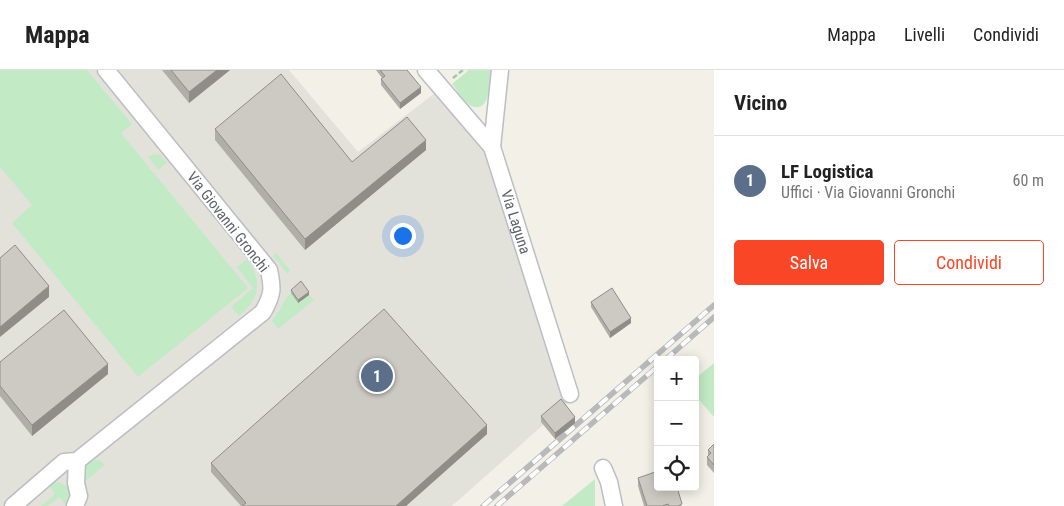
<!DOCTYPE html>
<html lang="it">
<head>
<meta charset="utf-8">
<style>
  body { margin:0; font-family:"Roboto Condensed",sans-serif; background:#f2f2f2; color:#222 }
  .controls { position:absolute; right:15px; bottom:15px; display:grid; overflow:hidden; border-radius:5px; box-shadow:0 2px 12px #0003 }
  .controls button { width:45px; height:45px; display:grid; place-items:center; padding:0; border:0; border-bottom:1px solid #e0e0e0; background:#fff; color:#222; font:25px sans-serif }
  .you { position:absolute; left:402px; top:165px; width:18px; height:18px; margin:-12px; border:4px solid #fff; border-radius:50%; background:#1a73e8; box-shadow:0 0 0 8px #1a73e833 }
  .badge { display:grid; place-items:center; width:32px; height:32px; border-radius:50%; background:#f94626; color:#fff; font-size:16px; font-weight:700 }
  .pin { position:absolute; translate:-50% -50%; border:2px solid #fff; box-shadow:0 1px 5px #0006 }
  .list { margin:0; padding:0; list-style:none }
  h2 { display:flex; justify-content:space-between; align-items:center; height:65px; margin:0; padding:0 20px; font-size:21px }
  h2 small { font-size:16px; font-weight:400; color:#767676 }
  .list li { display:grid; grid-template-columns:32px 1fr auto; gap:15px; align-items:center; box-sizing:border-box; height:90px; padding:0 20px; border-top:1px solid #e0e0e0 }
  .list b { display:block; font-size:19px; white-space:nowrap }
  .list p { margin:0; font-size:16px; white-space:nowrap; color:#767676 }
  .list em { font-size:16px; font-style:normal; color:#767676 }
  .actions { display:flex; gap:10px; padding:15px 20px }
  .actions a { flex:1; padding:11px 0; border:1px solid #f94626; border-radius:5px; text-align:center; font-size:18px; color:#f94626 }
  .actions .main { background:#f94626; color:#fff }
  .icon { flex:none; width:28px; height:28px; fill:none; stroke:currentColor; stroke-width:2; stroke-linecap:round; stroke-linejoin:round }
  .map { position:relative; flex:none; width:714px; height:436px; overflow:hidden }
  header { display:flex; align-items:center; gap:30px; box-sizing:border-box; height:70px; padding:0 25px; background:#fff; border-bottom:1px solid #e0e0e0 }
  header strong { font-size:24px }
  nav { display:flex; gap:28px; margin-inline-start:auto; font-size:18px }
  main { display:flex }
  aside { flex:1; background:#fff }
  .map>svg:first-child { display:block }
  .industrial { fill:#e2e2db }
  .green { fill:#c2ebc5 }
  .lines { fill:none; stroke-linecap:round; stroke-linejoin:round }
  .minor-casing { stroke:#bbbec3; stroke-width:19 }
  .path { stroke:#99caab; stroke-width:2.5; stroke-dasharray:5 2.5; stroke-linecap:butt }
  .minor { stroke:#fff; stroke-width:16 }
  .rail-casing { stroke:#b8b9ba; stroke-width:5.5 }
  .rail { stroke:#fff; stroke-width:4; stroke-dasharray:11; stroke-linecap:butt }
  .wall { fill:#b0aea9 }
  .shaded-wall { fill:#908d89 }
  .building { fill:#cdcac4; stroke:#908d89 }
  .labels { text-anchor:middle; stroke-width:4; stroke-linejoin:round; paint-order:stroke }
  .street-label { font-size:15px; fill:#5e6269; stroke:#fff }
</style>
</head>
<body>
<header>
<strong>Mappa</strong>
<nav><a>Mappa</a><a>Livelli</a><a>Condividi</a></nav>
</header>
<main>
<div class="map">
<svg width="714" height="436" viewBox="0 0 714 436">
  <rect width="100%" height="100%" fill="#f2f0e7"/>
  <path class="industrial" d="M 0,0 L 289,0 L 358,82 L 435,23 L 486,70 L 570,331 L 452,436 L 0,436 Z"/>
  <g class="green">
    <path d="M 0,0 L 87,0 L 132,54 L 121,63 L 248,218 L 138,307 L 12,153 L 32,135 L 0,97 Z"/>
    <path d="M 469,0 L 491,0 C 490,10 490,35 479,37 C 475,38 470,36 467,33 C 461,28 457,20 452,14 Z"/>
    <path d="M 154,84 L 160,85 L 167,93 L 158,100 L 148,87 Z"/>
    <path d="M 276,183 L 290,200 L 287,203 L 273,186 Z"/>
    <path d="M 247,189 C 263,211 260,229 239,246 L 231,237 L 253,218 L 237,197 Z"/>
    <path d="M 291,223 L 298,233 L 309,225 L 314,230 L 278,259 L 272,251 L 281,238 L 286,228 Z"/>
    <path d="M 714,293 L 714,347 L 695,325 L 695,309 Z"/>
    <path d="M 95,390 L 99,390 L 105,395 L 84,412 C 84,402 83,394 95,390 Z"/>
    <path d="M 595,409 L 595,436 L 562,436 Z"/>
    <path d="M 58,412 C 70,415 74,426 66,435 L 59,427 L 48,436 L 41,436 L 55,424 L 49,415 L 52,413 Z"/>
  </g>
  <g class="lines">
    <g class="minor-casing">
      <g id="minor">
        <path id="s1" d="M 426,0 L 492,77 L 570,324"/>
        <path d="M 492,77 L 500,0"/>
        <path d="M 603,398 L 609,412 L 614,436"/>
        <path d="M 13,436 L 64,392 L 77,391 L 263,242 C 273,224 273,219 269,200 L 106,0"/>
        <path d="M 75,436 L 79,426 L 76,413 L 77,391"/>
      </g>
    </g>
    <path class="path" d="M 453,8 L 463,0"/>
    <use href="#minor" class="minor"/>
    <g class="rail-casing">
      <g id="rail">
        <path d="M 665,290 L 714,247"/>
        <path d="M 483,436 L 714,235"/>
        <path d="M 497,436 L 658,296"/>
      </g>
    </g>
    <use href="#rail" class="rail"/>
  </g>
  <g class="wall">
    <path d="M 162,0 L 230,0 L 189,33 Z"/>
    <path d="M 376,0 L 407,0 L 421,23 L 400,39 L 381,15 L 381,9 L 382,8 Z"/>
    <path d="M 215,59 L 352,92 L 426,80 L 305,180 L 215,70 Z"/>
    <path d="M 291,220 L 309,225 L 298,233 L 291,223 Z"/>
    <path d="M 591,232 L 631,253 L 610,268 L 591,237 Z"/>
    <path d="M 0,292 L 108,304 L 32,366 L 0,326 Z"/>
    <path d="M 541,346 L 575,353 L 555,369 L 541,352 Z"/>
    <path d="M 487,364 L 406,436 L 241,436 L 211,402 L 211,393 Z"/>
    <path d="M 714,374 L 714,403 L 707,395 L 707,387 L 708,386 L 708,380 Z"/>
    <path d="M 638,408 L 682,436 L 644,436 L 638,416 Z"/>
  </g>
  <g class="shaded-wall">
    <path d="M 217,0 L 230,0 L 189,33 L 189,22 Z"/>
    <path d="M 421,17 L 421,23 L 400,39 L 400,33 Z"/>
    <path d="M 426,70 L 426,80 L 305,180 L 305,169 Z"/>
    <path d="M 49,216 L 49,227 L 0,267 L 0,257 Z"/>
    <path d="M 309,222 L 309,225 L 298,233 L 298,230 Z"/>
    <path d="M 631,248 L 631,253 L 610,268 L 610,262 Z"/>
    <path d="M 108,294 L 108,304 L 32,366 L 32,355 Z"/>
    <path d="M 575,347 L 575,353 L 555,369 L 555,363 Z"/>
    <path d="M 487,355 L 487,364 L 406,436 L 396,436 Z"/>
  </g>
  <g class="building">
    <path d="M 171,0 L 217,0 L 189,22 Z"/>
    <path d="M 380,0 L 407,0 L 421,17 L 400,33 L 381,9 L 385,6 Z"/>
    <path d="M 281,4 L 352,92 L 407,47 L 426,70 L 305,169 L 215,59 Z"/>
    <path d="M 15,175 L 49,216 L 0,257 L 0,188 Z"/>
    <path d="M 301,211 L 309,222 L 298,230 L 291,220 Z"/>
    <path d="M 612,218 L 631,248 L 610,262 L 591,232 Z"/>
    <path d="M 384,239 L 487,355 L 396,436 L 242,436 L 246,433 L 211,393 Z"/>
    <path d="M 64,240 L 108,294 L 32,355 L 0,316 L 0,292 Z"/>
    <path d="M 561,329 L 575,347 L 555,363 L 541,346 Z"/>
    <path d="M 714,374 L 714,395 L 707,387 L 711,383 L 708,380 Z"/>
    <path d="M 658,401 L 658,417 L 677,417 L 682,434 L 678,436 L 669,436 L 668,434 L 662,436 L 647,436 L 638,408 Z"/>
  </g>
  <g class="labels">
    <g class="street-label">
      <text transform="translate(228 152) rotate(52)" y="5">Via Giovanni Gronchi</text>
      <text dy="5" stroke="none"><textPath href="#s1" startOffset="180">Via Laguna</textPath></text>
    </g>
  </g>
</svg>
<div class="controls">
<button>+</button>
<button>−</button>
<button><svg class="icon" aria-label="locate" viewBox="0 0 24 24"><circle cx="12" cy="12" r="6"/><path d="M12 2v4M12 18v4M2 12h4M18 12h4"/></svg></button>
</div>
<div class="you"></div>
<div class="pin badge" style="left:377px;top:306px;background:#5c6f8a">1</div>
</div>
<aside>
<h2>Vicino<small></small></h2>
<ul class="list">
<li><span class="badge" style="background:#5c6f8a">1</span><div><b>LF Logistica</b><p>Uffici · Via Giovanni Gronchi</p></div><em>60 m</em></li>
</ul>
<div class="actions"><a class="main">Salva</a><a>Condividi</a></div>
</aside>
</main>
</body>
</html>
